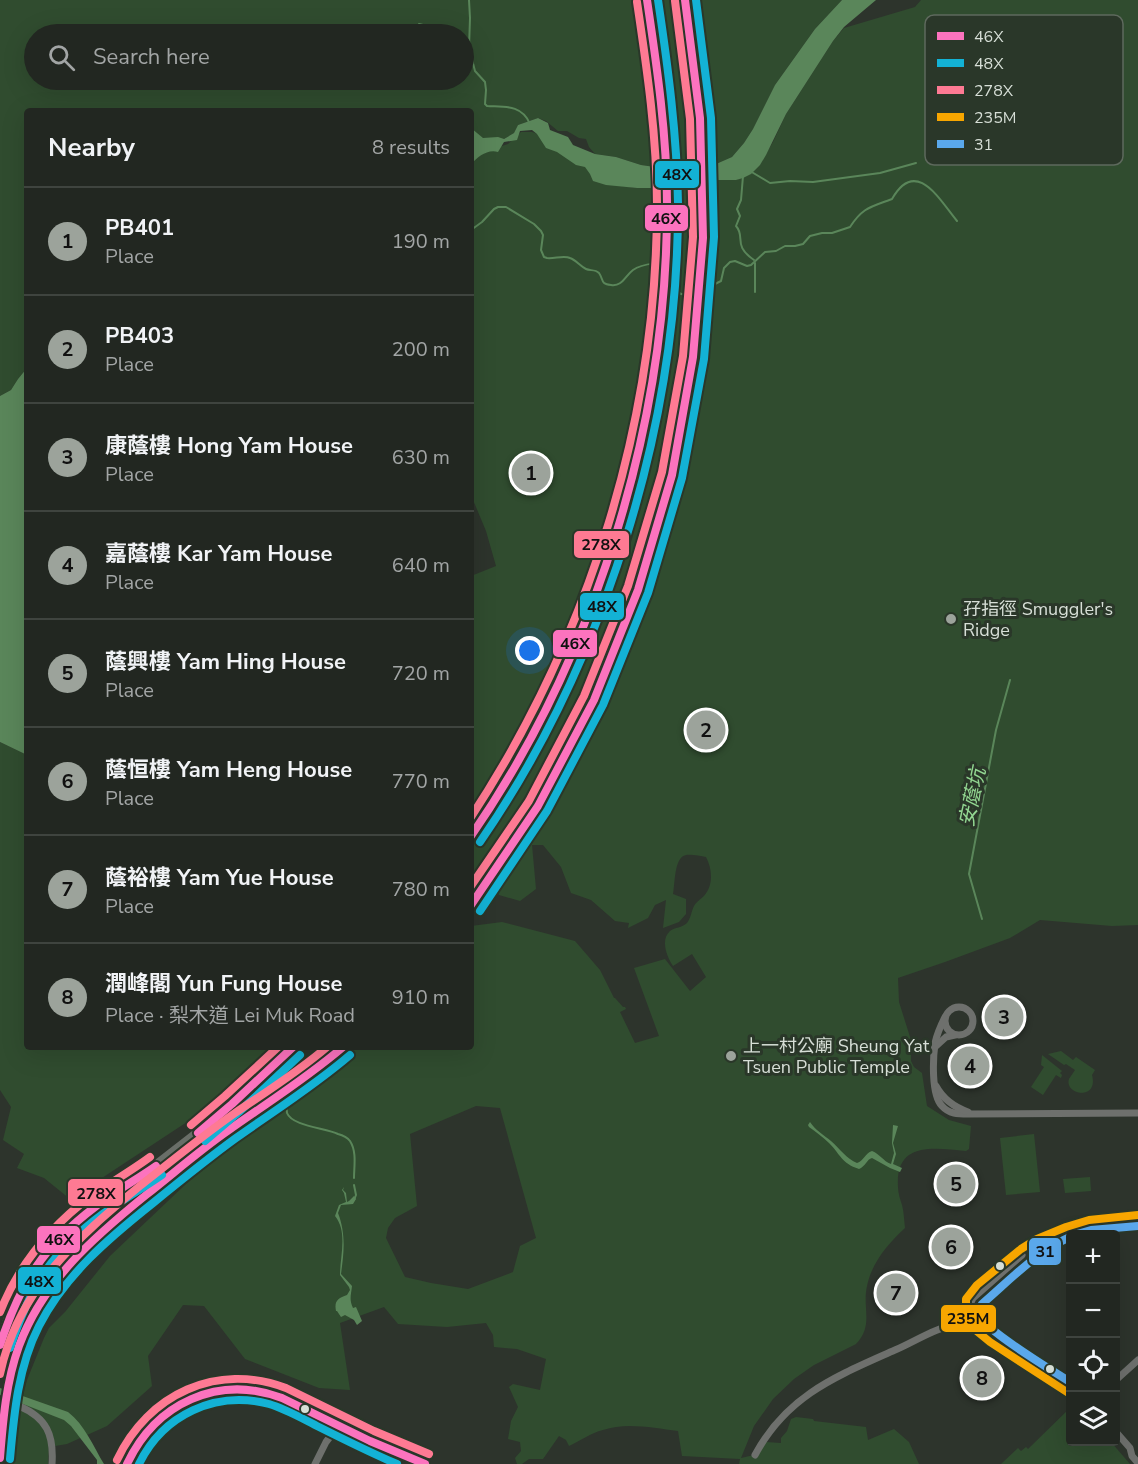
<!DOCTYPE html>
<html lang="en">
<head>
<meta charset="utf-8">
<style>
  body { margin:0; font-family:"Nunito Sans","Noto Sans TC",sans-serif; background:#2e332e; color:#f1f3f6 }
  .controls { position:absolute; right:18px; bottom:18px; display:grid; overflow:hidden; border-radius:6px; box-shadow:0 6px 24px #0002 }
  .controls button { width:54px; height:54px; display:grid; place-items:center; padding:0; border:0; border-bottom:2px solid #3f443f; background:#222721; color:#f1f3f6; font:30px sans-serif }
  .you { position:absolute; left:530px; top:651px; width:21px; height:21px; margin:-15px; border:4px solid #fff; border-radius:50%; background:#1a73e8; box-shadow:0 0 0 9px #1a73e833 }
  .badge { display:grid; place-items:center; width:39px; height:39px; border-radius:50%; background:#9ca39b; color:#111; font-size:20px; font-weight:700 }
  .pin { position:absolute; translate:-50% -50%; border:3px solid #fff; box-shadow:0 2px 6px #0006 }
  .list { margin:0; padding:0; list-style:none }
  h2 { display:flex; justify-content:space-between; align-items:center; height:78px; margin:0; padding:0 24px; font-size:26px }
  h2 small { font-size:20px; font-weight:400; color:#a2a5a5 }
  .list li { display:grid; grid-template-columns:39px 1fr auto; gap:18px; align-items:center; box-sizing:border-box; height:108px; padding:0 24px; border-top:2px solid #3f443f }
  .list b { display:block; font-size:22px; white-space:nowrap }
  .list p { margin:0; font-size:20px; white-space:nowrap; color:#a2a5a5 }
  .list em { font-size:20px; font-style:normal; color:#a2a5a5 }
  .icon { flex:none; width:33px; height:33px; fill:none; stroke:currentColor; stroke-width:2; stroke-linecap:round; stroke-linejoin:round }
  .map { position:relative; flex:none; width:1138px; height:1464px; overflow:hidden }
  .search { position:absolute; background:#222721; box-shadow:0 6px 24px #0002; left:24px; top:24px; width:450px; height:66px; display:flex; align-items:center; gap:15px; box-sizing:border-box; padding:0 21px; border-radius:33px; color:#a2a5a5; font-size:22px }
  .panel { position:absolute; background:#222721; box-shadow:0 6px 24px #0002; left:24px; top:108px; width:450px; height:942px; border-radius:6px }
  .map>svg:first-child { display:block }
  .green { fill:#304c2f; fill-rule:evenodd }
  .water { fill:#5a865a }
  .lines { fill:none; stroke-linecap:round; stroke-linejoin:round }
  .stream { stroke:#5a865a; stroke-width:2 }
  .highway-tunnel { stroke:#464e46; stroke-width:10; stroke-dasharray:10 5; stroke-linecap:butt }
  .minor { stroke:#6e706d; stroke-width:7 }
  .major { stroke:#6d716c; stroke-width:9 }
  .highway { stroke:#696e68; stroke-width:10 }
  .highway-bridge { stroke:#696e68; stroke-width:10 }
  .bus-1-casing { stroke:#2a3729; stroke-width:12 }
  .bus-2-casing { stroke:#2a3729; stroke-width:12 }
  .bus-3-casing { stroke:#2a3729; stroke-width:12 }
  .bus-4-casing { stroke:#2a3729; stroke-width:12 }
  .bus-5-casing { stroke:#2a3729; stroke-width:12 }
  .bus-1 { stroke:#fc73be; stroke-width:8 }
  .bus-2 { stroke:#13b2d5; stroke-width:8 }
  .bus-3 { stroke:#fe7a93; stroke-width:8 }
  .bus-4 { stroke:#f7a600; stroke-width:8 }
  .bus-5 { stroke:#5aa8eb; stroke-width:8 }
  .poi-dot { fill:#9ca39b; stroke:#2a3729; stroke-width:2 }
  .bus-dot { fill:#d7dfd7; stroke:#2a3729; stroke-width:2 }
  .labels { text-anchor:middle; stroke-width:6; stroke-linejoin:round; paint-order:stroke }
  .poi-label { font-size:18px; fill:#d7dfd7; stroke:#2a3729; text-anchor:start }
  .water-label { font-size:20px; font-style:italic; fill:#92d691; stroke:#2a3729 }
  .key { fill:#2a3729; stroke:#5e695d; stroke-width:1.5 }
  .key-label { font-size:16px; fill:#d7dfd7 }
  .line-badge { stroke:#2a3729; stroke-width:2 }
  .pale-badge-label { font-size:16px; text-anchor:middle; font-weight:bold; fill:#111 }
</style>
</head>
<body>
<div class="map">
<svg width="1138" height="1464" viewBox="0 0 1138 1464">
  <rect width="100%" height="100%" fill="#2d342c"/>
  <g class="green">
    <path d="M 0,0 L 842,0 L 815,29 L 775,85 L 753,129 L 744,143 L 732,157 L 716,164 L 695,168 L 662,168 L 641,165 L 616,157 L 595,154 L 589,147 L 586,139 L 579,138 L 567,131 L 558,131 L 546,121 L 538,118 L 518,125 L 514,133 L 504,139 L 471,150 L 471,111 L 424,111 L 415,109 L 405,111 L 27,111 L 27,368 L 18,379 L 11,390 L 0,396 ZM 34,34 L 464,34 L 464,80 L 34,80 Z"/>
    <path d="M 921,0 L 1138,0 L 1138,925 L 1112,926 L 1040,920 L 1010,938 L 945,962 L 898,978 L 899,1002 L 911,1040 L 911,1061 L 914,1067 L 922,1073 L 927,1106 L 949,1120 L 971,1126 L 969,1149 L 966,1151 C 934,1148 895,1141 898,1187 C 898,1193 900,1199 902,1205 C 904,1212 904,1220 905,1228 C 888,1244 872,1262 867,1286 C 862,1308 874,1325 856,1344 L 814,1365 L 794,1379 L 773,1399 L 754,1426 L 741,1458 L 754,1455 L 766,1442 L 781,1443 L 781,1438 L 787,1431 L 791,1419 L 796,1417 L 813,1419 L 814,1421 L 866,1427 L 868,1440 L 894,1429 L 909,1442 L 919,1464 L 739,1464 L 740,1459 L 682,1456 L 678,1431 C 654,1428 626,1422 603,1430 C 591,1433 580,1441 569,1446 L 566,1440 L 559,1436 L 543,1459 L 529,1459 L 522,1464 L 517,1464 L 515,1458 L 521,1451 L 520,1442 L 508,1439 L 511,1421 L 518,1407 L 509,1387 L 513,1384 L 540,1390 L 546,1359 L 517,1349 L 494,1347 L 493,1335 L 486,1323 L 447,1327 L 398,1324 L 384,1307 L 340,1323 L 350,1390 L 319,1388 L 245,1359 L 204,1306 L 183,1305 L 148,1356 L 152,1386 L 107,1426 L 67,1444 L 49,1447 L 48,1464 L 6,1464 L 9,1446 L 27,1380 L 44,1338 L 49,1328 L 65,1312 L 110,1256 L 187,1183 L 270,1116 L 345,1058 L 337,1047 L 471,1047 L 471,926 L 502,922 L 575,941 L 600,970 L 614,998 L 615,998 L 623,1007 L 625,1007 L 626,1009 L 620,1012 L 635,1043 L 659,1036 L 634,968 L 665,959 L 690,991 L 706,977 L 692,954 L 673,966 C 667,957 660,940 670,931 C 675,927 682,928 687,923 C 691,918 691,912 694,906 C 697,901 700,900 704,896 C 714,885 712,868 706,857 C 700,856 692,854 686,855 C 674,857 675,884 673,894 L 686,899 L 686,914 L 679,922 L 663,928 L 666,900 L 655,905 L 648,918 L 628,928 L 629,923 L 615,921 L 591,900 L 571,893 L 561,867 L 543,845 L 532,845 L 536,889 L 520,901 L 499,895 L 486,879 L 471,877 L 471,576 L 496,566 L 486,531 L 471,495 L 471,159 L 480,153 L 508,144 L 521,132 L 532,132 L 538,134 L 622,186 L 637,188 L 655,188 L 719,180 L 736,180 L 760,164 L 773,142 L 786,114 L 833,41 L 844,28 L 915,7 ZM 476,1106 L 500,1108 L 536,1238 L 520,1246 L 513,1272 L 468,1289 L 431,1283 L 405,1277 L 386,1238 L 388,1228 L 395,1218 L 417,1206 L 410,1134 Z"/>
    <path d="M 0,742 L 27,755 L 27,1047 L 268,1047 C 260,1066 242,1081 228,1095 L 70,1199 L 44,1178 L 17,1168 L 24,1154 L 3,1140 L 11,1107 L 0,1090 Z"/>
    <path d="M 1061,1051 L 1073,1060 L 1076,1057 L 1095,1070 L 1092,1075 C 1099,1101 1064,1095 1069,1079 C 1071,1076 1073,1073 1075,1070 L 1066,1064 L 1064,1065 L 1048,1054 Z"/>
    <path d="M 1042,1055 L 1062,1071 L 1060,1073 L 1062,1075 L 1061,1078 L 1056,1075 L 1043,1095 L 1031,1087 L 1044,1067 L 1041,1065 Z"/>
    <path d="M 1034,1134 L 1040,1192 L 1006,1195 L 1000,1138 Z"/>
    <path d="M 1090,1177 L 1091,1191 L 1065,1193 L 1063,1179 Z"/>
    <path d="M 1070,1408 L 1070,1442 L 1111,1442 L 1130,1464 L 1001,1464 L 1018,1448 L 1021,1451 L 1026,1447 L 1028,1449 Z"/>
  </g>
  <g class="water">
    <path d="M 842,0 L 876,0 L 844,27 L 833,41 L 786,114 L 766,155 L 760,165 L 751,174 L 743,178 L 736,180 L 719,180 L 655,188 L 637,188 L 606,185 L 593,181 L 590,174 L 585,167 L 576,165 L 557,152 L 546,148 L 537,134 L 532,130 L 520,131 L 517,140 L 504,142 L 498,152 C 487,149 478,157 471,164 L 471,128 L 483,138 L 498,137 L 504,139 L 514,133 L 518,125 L 538,118 L 548,123 L 550,130 L 568,137 L 573,145 L 595,154 L 616,157 L 641,165 L 662,168 L 695,168 L 716,164 L 732,157 L 744,143 L 753,129 L 775,85 L 815,29 Z"/>
    <path d="M 27,368 L 27,755 L 0,742 L 0,396 L 11,390 L 18,379 Z"/>
    <path d="M 810,1122 C 815,1130 824,1135 831,1141 C 840,1149 847,1159 857,1163 C 864,1161 865,1153 872,1151 C 880,1154 883,1161 891,1164 L 894,1153 L 892,1143 L 893,1125 L 898,1126 L 893,1143 L 896,1154 L 893,1164 L 902,1168 L 900,1172 L 890,1168 L 872,1158 C 867,1159 865,1167 859,1169 C 841,1163 841,1155 829,1143 C 823,1137 816,1132 809,1127 L 808,1125 Z"/>
    <path d="M 344,1187 L 343,1190 L 346,1193 L 347,1202 L 349,1201 L 354,1196 L 356,1199 L 353,1204 L 341,1205 L 338,1213 C 346,1234 344,1252 341,1274 L 352,1286 C 351,1295 349,1300 353,1308 L 356,1307 L 362,1321 L 357,1325 L 354,1320 L 345,1315 L 341,1317 L 337,1311 L 336,1311 C 334,1301 338,1298 347,1295 L 350,1290 L 349,1287 L 340,1275 C 340,1256 348,1232 335,1216 L 339,1205 L 346,1202 L 344,1193 L 342,1190 Z"/>
    <path d="M 0,1388 L 68,1412 C 85,1425 93,1446 104,1464 L 97,1464 L 97,1460 L 71,1426 L 64,1420 L 0,1395 Z"/>
  </g>
  <g class="lines">
    <g class="stream">
      <path d="M 469,0 L 470,18 L 469,48 L 475,71 L 485,82 L 486,90 L 485,104 L 487,106 C 503,107 522,104 530,124"/>
      <path d="M 419,24 L 427,26 L 444,34"/>
      <path d="M 464,48 L 471,53"/>
      <path d="M 750,171 L 770,183 L 790,181 L 813,182 L 880,173 L 916,163"/>
      <path d="M 743,176 L 741,200 L 737,209 L 740,216 L 736,226 C 746,237 732,245 754,260"/>
      <path d="M 471,230 L 482,222 L 494,209 L 498,207 L 506,207 L 534,224 L 541,231 L 543,235 L 541,250 L 544,257 L 547,258 C 554,259 564,255 570,258 C 576,260 580,266 586,269 C 590,271 595,269 599,273 C 604,280 600,284 611,285 C 622,287 625,276 633,270 C 640,265 668,258 673,268 C 675,273 672,282 673,287 C 682,298 686,296 694,285 L 715,284 L 721,281 L 724,268 L 730,262 L 735,261 L 747,266 L 751,265 L 765,252 L 776,251 L 785,246 L 795,246 L 803,244 L 810,236 L 822,233 L 832,233 L 850,227 C 863,207 871,207 892,199 C 916,157 939,199 957,221"/>
      <path d="M 755,292 L 755,263"/>
      <path d="M 982,919 L 969,874 L 996,730 L 1010,680"/>
      <path d="M 286,1103 C 286,1104 287,1112 287,1113 C 292,1126 325,1128 338,1134 C 342,1135 347,1137 350,1141 C 357,1152 354,1166 354,1178"/>
      <path d="M 354,1200 L 356,1195 L 354,1185"/>
    </g>
    <g class="highway-tunnel">
      <path d="M 647,0 L 660,93 L 664,140"/>
      <path d="M 685,0 L 696,76 L 701,130"/>
      <path d="M 471,836 C 484,819 494,800 505,782 C 591,644 641,485 661,324 C 665,292 666,260 667,228"/>
      <path d="M 471,905 C 584,756 659,576 689,392 C 698,338 702,284 704,230"/>
    </g>
    <g class="minor">
      <circle cx="959" cy="1021" r="14"/>
      <path d="M 945,1017 C 941,1025 937,1034 935,1043 C 933,1058 931,1095 942,1106 C 949,1114 958,1114 968,1114 L 1138,1113"/>
      <path d="M 935,1047 L 946,1037 L 955,1035"/>
      <path d="M 936,1086 C 943,1099 954,1107 968,1112"/>
      <path d="M 966,1313 L 973,1298 L 1022,1255"/>
      <path d="M 1116,1380 L 1138,1360"/>
      <path d="M 1070,1394 L 990,1342 L 973,1328 L 970,1324 L 966,1313 L 965,1307 L 966,1299 L 969,1294 L 977,1285 L 1021,1249 L 1037,1239 L 1066,1227 L 1089,1220 L 1138,1215"/>
      <path d="M 19,1406 C 47,1418 54,1435 52,1464"/>
      <path d="M 1116,1432 L 1130,1448 L 1132,1456 L 1138,1463"/>
      <path d="M 755,1455 C 787,1395 837,1376 895,1350 C 916,1341 936,1327 959,1324"/>
      <path d="M 315,1464 L 326,1442 L 339,1425"/>
    </g>
    <path class="major" d="M 127,1464 C 132,1453 138,1442 146,1432 C 174,1398 223,1382 266,1393 C 281,1396 295,1404 308,1410 C 326,1419 344,1428 362,1437 C 382,1447 404,1455 425,1464"/>
    <g class="highway">
      <path d="M 701,130 L 705,192 L 704,230"/>
      <path d="M 664,140 L 667,228"/>
      <path d="M 42,1256 L 56,1241 L 87,1213 L 149,1171 L 212,1122 L 293,1047"/>
      <path d="M 62,1271 C 88,1239 121,1214 154,1188 C 174,1172 194,1156 215,1140 C 255,1110 296,1085 335,1054"/>
      <path d="M 0,1345 C 9,1315 19,1288 37,1262"/>
      <path d="M 10,1380 C 18,1342 34,1309 57,1277"/>
      <path d="M 0,1458 L 3,1431"/>
    </g>
    <path class="highway-bridge" d="M 3,1431 L 10,1380"/>
    <g class="bus-1-casing">
      <g id="bus-1">
        <path d="M 471,836 C 595,657 668,422 667,203 C 667,135 657,67 647,0"/>
        <path d="M 471,905 L 538,806 L 594,700 L 638,590 L 672,475 L 693,357 L 703,238 L 700,118 L 685,0"/>
        <path d="M 198,1133 L 232,1104 L 293,1047"/>
        <path d="M 0,1345 C 20,1284 43,1246 95,1207 C 114,1192 136,1180 156,1166"/>
        <path d="M 0,1458 C 3,1420 6,1382 19,1346 C 43,1281 94,1237 146,1195 C 174,1173 200,1150 229,1130 C 267,1103 307,1078 343,1047"/>
        <path d="M 127,1464 C 156,1403 218,1374 282,1398 L 370,1441 L 425,1464"/>
      </g>
    </g>
    <g class="bus-2-casing">
      <g id="bus-2">
        <path d="M 480,842 C 605,661 679,423 678,203 C 677,135 668,67 658,0"/>
        <path d="M 480,911 L 547,811 L 603,705 L 648,593 L 682,478 L 704,359 L 714,237 L 711,118 L 696,0"/>
        <path d="M 205,1141 L 239,1112 L 300,1055"/>
        <path d="M 10,1348 C 30,1287 51,1252 104,1213 C 123,1200 143,1188 162,1175"/>
        <path d="M 10,1459 C 14,1414 18,1367 39,1326 C 65,1275 109,1238 153,1203 C 180,1181 207,1159 236,1138 C 274,1111 314,1086 350,1055"/>
        <path d="M 139,1464 C 163,1415 215,1390 269,1404 C 286,1409 303,1419 319,1427 C 345,1440 371,1453 397,1464"/>
      </g>
    </g>
    <g class="bus-3-casing">
      <g id="bus-3">
        <path d="M 471,817 C 589,637 657,421 657,205 C 657,137 647,69 637,2"/>
        <path d="M 471,886 L 529,801 L 584,696 L 628,586 L 662,472 L 683,356 L 693,237 L 690,119 L 675,1"/>
        <path d="M 191,1125 L 225,1096 L 278,1047"/>
        <path d="M 0,1312 C 19,1264 50,1227 91,1196 C 110,1183 131,1171 150,1157"/>
        <path d="M 0,1374 C 18,1289 77,1238 141,1185 C 172,1161 202,1136 235,1113 C 266,1092 298,1072 327,1047"/>
        <path d="M 117,1460 C 148,1394 217,1362 286,1388 L 374,1431 L 429,1454"/>
      </g>
    </g>
    <g class="bus-4-casing">
      <path id="bus-4" d="M 1070,1394 L 990,1342 L 973,1328 L 966,1313 L 966,1299 L 977,1285 L 1021,1249 L 1037,1239 L 1066,1227 L 1089,1220 L 1138,1215"/>
    </g>
    <g class="bus-5-casing">
      <g id="bus-5">
        <path d="M 1077,1234 L 1091,1230 L 1138,1226"/>
        <path d="M 1070,1237 C 1036,1252 1010,1280 982,1304 L 977,1313 C 984,1330 1052,1370 1070,1382"/>
      </g>
    </g>
    <use href="#bus-1" class="bus-1"/>
    <use href="#bus-2" class="bus-2"/>
    <use href="#bus-3" class="bus-3"/>
    <use href="#bus-4" class="bus-4"/>
    <use href="#bus-5" class="bus-5"/>
  </g>
  <g class="poi-dot">
    <circle cx="951" cy="619" r="6"/>
    <circle cx="731" cy="1056" r="6"/>
  </g>
  <g class="bus-dot">
    <circle cx="1000" cy="1266" r="5"/>
    <circle cx="1050" cy="1369" r="5"/>
    <circle cx="305" cy="1409" r="5"/>
  </g>
  <g class="labels">
    <g class="poi-label">
      <text x="963" y="615">孖指徑 Smuggler's<tspan x="963" dy="21">Ridge</tspan></text>
      <text x="743" y="1052">上一村公廟 Sheung Yat<tspan x="743" dy="21">Tsuen Public Temple</tspan></text>
    </g>
    <g class="water-label">
      <text transform="translate(972 797) rotate(-78)" y="7">安蔭坑</text>
    </g>
  </g>
  <rect x="925" y="15" width="198" height="150" rx="9" class="key"/>
  <rect x="937" y="32" width="27" height="8" fill="#fc73be"/>
  <rect x="937" y="59" width="27" height="8" fill="#13b2d5"/>
  <rect x="937" y="86" width="27" height="8" fill="#fe7a93"/>
  <rect x="937" y="113" width="27" height="8" fill="#f7a600"/>
  <rect x="937" y="140" width="27" height="8" fill="#5aa8eb"/>
  <g class="key-label">
    <text x="974" y="42">46X</text>
    <text x="974" y="69">48X</text>
    <text x="974" y="96">278X</text>
    <text x="974" y="123">235M</text>
    <text x="974" y="150">31</text>
  </g>
  <g class="line-badge">
    <rect x="654" y="160" width="46" height="29" rx="6" fill="#13b2d5"/>
    <rect x="644" y="204" width="45" height="28" rx="6" fill="#fc73be"/>
    <rect x="573" y="530" width="57" height="29" rx="6" fill="#fe7a93"/>
    <rect x="579" y="592" width="46" height="29" rx="6" fill="#13b2d5"/>
    <rect x="552" y="629" width="46" height="29" rx="6" fill="#fc73be"/>
    <rect x="67" y="1178" width="57" height="29" rx="6" fill="#fe7a93"/>
    <rect x="36" y="1225" width="45" height="29" rx="6" fill="#fc73be"/>
    <rect x="1028" y="1237" width="34" height="29" rx="6" fill="#5aa8eb"/>
    <rect x="17" y="1266" width="45" height="29" rx="6" fill="#13b2d5"/>
    <rect x="940" y="1304" width="57" height="29" rx="6" fill="#f7a600"/>
  </g>
  <g class="pale-badge-label">
    <text x="677" y="180">48X</text>
    <text x="666" y="224">46X</text>
    <text x="601" y="550">278X</text>
    <text x="602" y="612">48X</text>
    <text x="575" y="649">46X</text>
    <text x="96" y="1199">278X</text>
    <text x="59" y="1245">46X</text>
    <text x="1045" y="1257">31</text>
    <text x="39" y="1287">48X</text>
    <text x="968" y="1324">235M</text>
  </g>
</svg>
<div class="controls">
<button>+</button>
<button>−</button>
<button><svg class="icon" aria-label="locate" viewBox="0 0 24 24"><circle cx="12" cy="12" r="6"/><path d="M12 2v4M12 18v4M2 12h4M18 12h4"/></svg></button>
<button><svg class="icon" aria-label="layers" viewBox="0 0 24 24"><path d="M12 4l9 5-9 5-9-5zM3 14l9 5 9-5"/></svg></button>
</div>
<div class="you"></div>
<div class="pin badge" style="left:531px;top:473px">1</div>
<div class="pin badge" style="left:706px;top:730px">2</div>
<div class="pin badge" style="left:1004px;top:1017px">3</div>
<div class="pin badge" style="left:970px;top:1066px">4</div>
<div class="pin badge" style="left:956px;top:1184px">5</div>
<div class="pin badge" style="left:951px;top:1247px">6</div>
<div class="pin badge" style="left:896px;top:1293px">7</div>
<div class="pin badge" style="left:982px;top:1378px">8</div>
<div class="search"><svg class="icon" aria-label="search" viewBox="0 0 24 24"><circle cx="10" cy="10" r="6"/><path d="M15 15l6 6"/></svg>Search here</div>
<section class="panel">
<h2>Nearby<small>8 results</small></h2>
<ul class="list">
<li><span class="badge">1</span><div><b>PB401</b><p>Place</p></div><em>190 m</em></li>
<li><span class="badge">2</span><div><b>PB403</b><p>Place</p></div><em>200 m</em></li>
<li><span class="badge">3</span><div><b>康蔭樓 Hong Yam House</b><p>Place</p></div><em>630 m</em></li>
<li><span class="badge">4</span><div><b>嘉蔭樓 Kar Yam House</b><p>Place</p></div><em>640 m</em></li>
<li><span class="badge">5</span><div><b>蔭興樓 Yam Hing House</b><p>Place</p></div><em>720 m</em></li>
<li><span class="badge">6</span><div><b>蔭恒樓 Yam Heng House</b><p>Place</p></div><em>770 m</em></li>
<li><span class="badge">7</span><div><b>蔭裕樓 Yam Yue House</b><p>Place</p></div><em>780 m</em></li>
<li><span class="badge">8</span><div><b>潤峰閣 Yun Fung House</b><p>Place · 梨木道 Lei Muk Road</p></div><em>910 m</em></li>
</ul>
</section>
</div>
</body>
</html>
